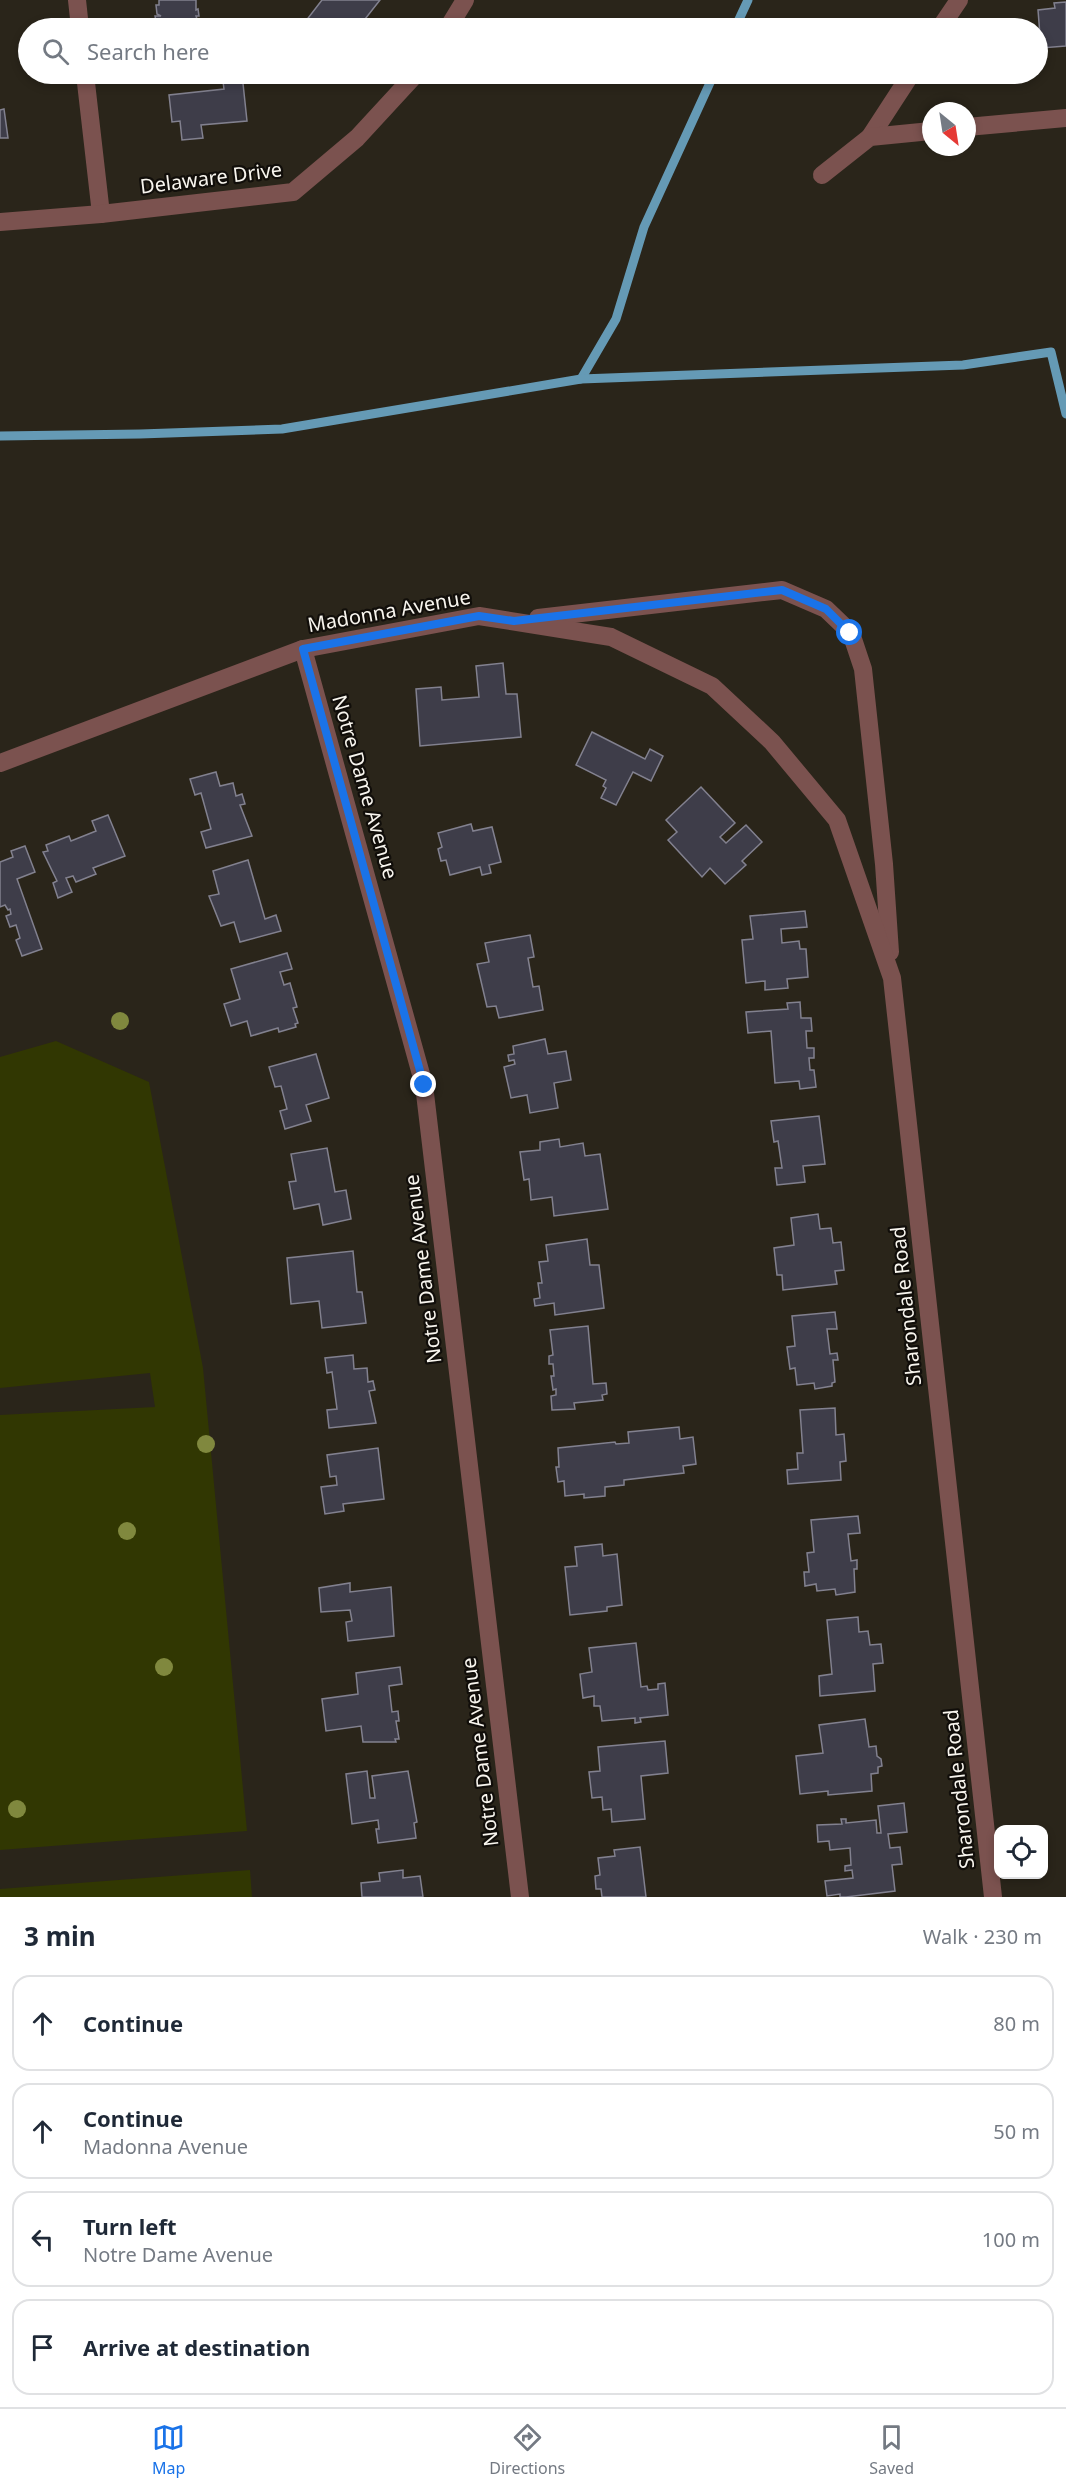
<!DOCTYPE html>
<html lang="en">
<head>
<meta charset="utf-8">
<style>
  body { margin:0; font-family:"Noto Sans",sans-serif; background:#f2f2f3; color:#1f2937 }
  .controls { position:absolute; right:18px; bottom:18px; display:grid; overflow:hidden; border-radius:12px; box-shadow:0 3px 9px #0003 }
  .controls button { width:54px; height:54px; display:grid; place-items:center; padding:0; border:0; border-bottom:2px solid #e0e1e3; background:#fff; color:#1f2937; font:30px sans-serif }
  .compass { position:absolute; left:922px; top:102px; width:54px; height:54px; border-radius:50%; background:#fff; box-shadow:0 3px 9px #0003; rotate:150deg }
  .stop { position:absolute; width:18px; height:18px; margin:-14px; border:4px solid #1a73e8; border-radius:50%; background:#fff }
  .stop.end { background:#1a73e8; border-color:#fff; box-shadow:0 2px 6px #0008 }
  .list { margin:0; padding:0; list-style:none }
  h2 { display:flex; justify-content:space-between; align-items:center; height:78px; margin:0; padding:0 24px; font-size:26px }
  h2 small { font-size:20px; font-weight:400; color:#747a83 }
  .list li { display:grid; grid-template-columns:39px 1fr auto; gap:18px; align-items:center; box-sizing:border-box; height:96px; margin:0 12px 12px; padding:0 12px; border:2px solid #e0e1e3; border-radius:18px }
  .list b { display:block; font-size:22px; white-space:nowrap }
  .list p { margin:0; font-size:20px; white-space:nowrap; color:#747a83 }
  .list em { font-size:20px; font-style:normal; color:#747a83 }
  .icon { flex:none; width:33px; height:33px; fill:none; stroke:currentColor; stroke-width:2; stroke-linecap:round; stroke-linejoin:round }
  .map { position:relative; flex:none; width:1066px; height:1897px; overflow:hidden }
  .search { position:absolute; background:#fff; box-shadow:0 3px 9px #0003; left:18px; right:18px; top:18px; height:66px; display:flex; align-items:center; gap:15px; box-sizing:border-box; padding:0 21px; border-radius:33px; color:#747a83; font-size:22px }
  .sheet { height:510px; background:#fff }
  nav { display:flex; justify-content:space-around; align-items:center; box-sizing:border-box; height:84px; border-top:2px solid #e0e1e3; background:#fff; font-size:16px; color:#747a83 }
  nav a { display:grid; justify-items:center; gap:3px }
  nav .on { color:#1a73e8 }
  .map>svg:first-child { display:block }
  .green { fill:#313702 }
  .lines { fill:none; stroke-linecap:round; stroke-linejoin:round }
  .stream { stroke:#659ab5; stroke-width:9 }
  .building { fill:#3e3d49; stroke:#82818f; stroke-width:1.5 }
  .minor { stroke:#7b524f; stroke-width:18 }
  .tree { fill:#80883e }
  .route { stroke:#1a73e8; stroke-width:8 }
  .labels { text-anchor:middle; stroke-width:4.5; stroke-linejoin:round; paint-order:stroke }
  .street-label { font-size:20px; fill:#f8f5ee; stroke:#110e0a }
</style>
</head>
<body>
<div class="map">
<svg width="1066" height="1897" viewBox="0 0 1066 1897">
  <rect width="100%" height="100%" fill="#2a251a"/>
  <g class="green">
    <path d="M 56,1041 L 149,1082 L 203,1368 L 247,1831 L 0,1850 L 0,1415 L 155,1407 L 150,1373 L 0,1388 L 0,1057 Z"/>
    <path d="M 250,1870 L 252,1897 L 0,1897 L 0,1889 Z"/>
  </g>
  <g class="lines">
    <g class="stream">
      <path d="M 735,28 L 748,0"/>
      <path d="M 581,379 L 616,319 L 644,227 L 714,74"/>
      <path d="M 0,436 L 140,434 L 282,429 L 581,379 L 963,365 L 1051,352 L 1066,414"/>
    </g>
  </g>
  <g class="building">
    <path d="M 159,0 L 196,0 L 196,10 L 198,9 L 199,16 L 196,16 L 200,28 L 157,27 L 155,16 L 161,16 L 157,14 L 156,5 L 159,5 Z"/>
    <path d="M 322,0 L 380,0 L 358,28 L 354,26 L 352,28 L 313,28 L 305,22 Z"/>
    <path d="M 1066,2 L 1066,46 L 1041,48 L 1038,10 L 1055,8 L 1054,3 Z"/>
    <path d="M 222,74 L 242,74 L 247,121 L 201,125 L 203,138 L 182,140 L 180,121 L 172,122 L 169,95 L 224,89 Z"/>
    <path d="M 4,109 L 8,138 L 0,138 L 0,110 Z"/>
    <path d="M 503,663 L 506,694 L 517,694 L 521,737 L 420,746 L 416,689 L 441,687 L 442,700 L 479,697 L 476,666 Z"/>
    <path d="M 592,732 L 645,759 L 650,749 L 663,756 L 651,781 L 633,772 L 616,805 L 601,798 L 606,788 L 603,786 L 606,780 L 576,765 Z"/>
    <path d="M 216,772 L 220,786 L 233,783 L 236,796 L 242,794 L 245,804 L 240,805 L 252,836 L 206,848 L 201,832 L 211,829 L 201,793 L 195,795 L 190,779 Z"/>
    <path d="M 701,787 L 735,823 L 720,837 L 726,843 L 746,825 L 762,842 L 742,861 L 746,865 L 725,884 L 710,868 L 702,877 L 668,840 L 677,832 L 666,820 Z"/>
    <path d="M 108,815 L 125,856 L 93,868 L 96,874 L 76,882 L 73,876 L 66,878 L 72,892 L 58,898 L 53,883 L 57,881 L 43,852 L 48,851 L 46,845 L 69,836 L 71,841 L 96,831 L 92,821 Z"/>
    <path d="M 471,824 L 473,831 L 492,827 L 501,862 L 489,865 L 491,873 L 482,875 L 480,867 L 450,875 L 446,860 L 441,861 L 438,849 L 442,847 L 438,833 Z"/>
    <path d="M 25,846 L 35,872 L 17,879 L 42,949 L 22,956 L 16,940 L 20,938 L 16,925 L 10,927 L 6,916 L 11,914 L 10,909 L 8,910 L 5,905 L 0,907 L 0,862 L 13,857 L 11,851 Z"/>
    <path d="M 248,860 L 265,919 L 276,915 L 281,931 L 240,942 L 234,922 L 221,926 L 209,896 L 219,894 L 213,871 Z"/>
    <path d="M 805,911 L 807,927 L 781,929 L 782,943 L 799,941 L 800,949 L 806,949 L 808,977 L 787,979 L 788,988 L 765,990 L 765,981 L 746,983 L 742,940 L 753,939 L 750,916 Z"/>
    <path d="M 530,935 L 534,957 L 528,958 L 533,987 L 539,986 L 543,1010 L 499,1018 L 496,1006 L 487,1007 L 477,964 L 489,962 L 485,943 Z"/>
    <path d="M 287,953 L 292,969 L 280,972 L 284,985 L 290,983 L 297,1007 L 293,1008 L 298,1023 L 295,1024 L 296,1027 L 279,1032 L 278,1028 L 251,1036 L 247,1021 L 231,1026 L 224,1004 L 240,999 L 231,969 Z"/>
    <path d="M 800,1002 L 801,1018 L 811,1018 L 812,1031 L 806,1031 L 807,1048 L 814,1048 L 814,1058 L 809,1058 L 810,1070 L 814,1070 L 816,1087 L 800,1089 L 799,1081 L 775,1083 L 771,1031 L 748,1033 L 746,1012 L 788,1009 L 787,1003 Z"/>
    <path d="M 545,1039 L 548,1054 L 566,1051 L 571,1080 L 554,1083 L 558,1108 L 530,1113 L 527,1095 L 511,1098 L 504,1067 L 515,1064 L 514,1060 L 509,1061 L 508,1055 L 514,1054 L 513,1046 Z"/>
    <path d="M 316,1054 L 329,1098 L 306,1105 L 311,1121 L 285,1129 L 280,1111 L 287,1109 L 281,1086 L 275,1087 L 269,1067 Z"/>
    <path d="M 819,1116 L 825,1164 L 803,1166 L 805,1182 L 777,1185 L 775,1168 L 782,1168 L 778,1141 L 774,1142 L 771,1121 Z"/>
    <path d="M 559,1139 L 560,1147 L 583,1143 L 585,1156 L 600,1154 L 608,1209 L 554,1216 L 552,1197 L 531,1200 L 529,1179 L 524,1180 L 520,1152 L 540,1150 L 540,1142 Z"/>
    <path d="M 327,1148 L 335,1192 L 346,1190 L 351,1219 L 323,1225 L 319,1204 L 294,1209 L 289,1182 L 296,1181 L 291,1154 Z"/>
    <path d="M 818,1214 L 820,1229 L 831,1228 L 833,1243 L 841,1242 L 844,1270 L 835,1271 L 837,1284 L 783,1290 L 782,1275 L 777,1275 L 774,1248 L 794,1245 L 791,1218 Z"/>
    <path d="M 587,1239 L 590,1265 L 599,1265 L 604,1308 L 555,1315 L 554,1303 L 535,1306 L 534,1299 L 540,1298 L 538,1283 L 542,1283 L 539,1262 L 548,1261 L 546,1245 Z"/>
    <path d="M 353,1251 L 357,1292 L 362,1292 L 366,1323 L 322,1328 L 319,1301 L 291,1304 L 287,1258 Z"/>
    <path d="M 835,1312 L 837,1329 L 827,1329 L 830,1354 L 837,1353 L 838,1360 L 833,1360 L 835,1382 L 832,1383 L 832,1386 L 815,1389 L 814,1383 L 797,1385 L 795,1368 L 790,1369 L 787,1347 L 795,1346 L 792,1316 Z"/>
    <path d="M 588,1326 L 593,1384 L 606,1383 L 607,1394 L 602,1395 L 603,1400 L 574,1403 L 575,1409 L 552,1410 L 551,1396 L 556,1395 L 556,1389 L 553,1390 L 551,1376 L 554,1376 L 553,1364 L 549,1364 L 549,1356 L 553,1355 L 550,1330 Z"/>
    <path d="M 353,1355 L 354,1369 L 367,1368 L 368,1382 L 373,1381 L 375,1390 L 369,1391 L 376,1423 L 329,1428 L 327,1410 L 337,1409 L 332,1372 L 327,1373 L 325,1358 Z"/>
    <path d="M 835,1408 L 836,1435 L 844,1434 L 846,1461 L 840,1462 L 841,1480 L 788,1484 L 787,1470 L 798,1469 L 797,1453 L 803,1453 L 800,1410 Z"/>
    <path d="M 679,1427 L 680,1439 L 693,1437 L 696,1464 L 683,1466 L 684,1473 L 624,1480 L 624,1485 L 605,1487 L 605,1496 L 584,1498 L 584,1494 L 565,1496 L 564,1481 L 558,1482 L 556,1467 L 559,1467 L 558,1448 L 615,1442 L 616,1444 L 629,1443 L 628,1432 Z"/>
    <path d="M 378,1448 L 384,1499 L 343,1504 L 344,1511 L 325,1514 L 321,1487 L 337,1485 L 336,1476 L 330,1477 L 327,1455 Z"/>
    <path d="M 858,1516 L 860,1533 L 848,1534 L 851,1561 L 857,1560 L 857,1569 L 854,1569 L 855,1592 L 836,1595 L 835,1589 L 817,1591 L 816,1584 L 805,1586 L 804,1572 L 809,1572 L 807,1553 L 814,1552 L 811,1520 Z"/>
    <path d="M 602,1544 L 603,1556 L 617,1554 L 622,1605 L 607,1607 L 607,1611 L 570,1615 L 565,1567 L 577,1566 L 575,1547 Z"/>
    <path d="M 350,1583 L 350,1592 L 391,1587 L 394,1636 L 348,1641 L 346,1622 L 352,1621 L 350,1610 L 321,1612 L 319,1588 Z"/>
    <path d="M 858,1617 L 859,1632 L 868,1631 L 870,1645 L 881,1644 L 883,1663 L 873,1664 L 875,1691 L 820,1696 L 819,1676 L 832,1674 L 827,1620 Z"/>
    <path d="M 636,1643 L 641,1687 L 647,1686 L 648,1690 L 658,1689 L 658,1684 L 665,1683 L 668,1715 L 640,1718 L 641,1722 L 635,1723 L 635,1718 L 602,1721 L 600,1706 L 594,1706 L 594,1696 L 583,1698 L 580,1674 L 592,1672 L 589,1648 Z"/>
    <path d="M 400,1667 L 402,1684 L 389,1686 L 392,1712 L 398,1711 L 399,1721 L 396,1721 L 399,1739 L 395,1739 L 396,1742 L 363,1742 L 361,1726 L 326,1731 L 322,1699 L 358,1694 L 356,1673 Z"/>
    <path d="M 865,1719 L 869,1747 L 876,1746 L 877,1756 L 881,1759 L 882,1766 L 878,1767 L 878,1773 L 871,1774 L 872,1791 L 828,1795 L 828,1791 L 800,1794 L 796,1756 L 823,1753 L 819,1725 Z"/>
    <path d="M 665,1741 L 668,1773 L 641,1776 L 645,1819 L 612,1822 L 611,1809 L 603,1810 L 602,1797 L 592,1798 L 589,1772 L 600,1771 L 598,1747 Z"/>
    <path d="M 367,1771 L 370,1798 L 375,1798 L 372,1776 L 408,1771 L 417,1822 L 414,1823 L 416,1838 L 378,1843 L 376,1829 L 379,1829 L 378,1820 L 352,1824 L 346,1774 Z"/>
    <path d="M 904,1803 L 907,1832 L 888,1834 L 890,1848 L 900,1847 L 902,1864 L 892,1865 L 895,1891 L 846,1897 L 840,1897 L 840,1894 L 827,1896 L 825,1881 L 853,1878 L 852,1870 L 845,1871 L 845,1866 L 851,1865 L 850,1848 L 830,1850 L 829,1841 L 818,1842 L 817,1825 L 842,1824 L 841,1819 L 846,1819 L 846,1823 L 876,1820 L 877,1833 L 881,1833 L 878,1806 Z"/>
    <path d="M 640,1847 L 646,1897 L 602,1897 L 601,1889 L 596,1889 L 595,1876 L 600,1875 L 598,1858 L 615,1856 L 614,1850 Z"/>
    <path d="M 403,1870 L 403,1878 L 420,1876 L 423,1897 L 362,1897 L 361,1883 L 380,1881 L 379,1873 Z"/>
  </g>
  <g class="lines">
    <g class="minor">
      <path d="M 77,0 L 80,28"/>
      <path d="M 448,28 L 465,0"/>
      <path d="M 940,28 L 959,0"/>
      <path d="M 85,74 L 101,214"/>
      <path d="M 967,127 L 1066,118"/>
      <path d="M 870,137 L 911,74"/>
      <path d="M 822,175 L 870,137 L 931,131"/>
      <path d="M 0,222 L 101,214 L 293,192 L 357,138 L 416,74"/>
      <path d="M 538,618 L 782,590 L 826,609 L 851,633 L 863,669 L 884,864 L 890,952"/>
      <path d="M 303,649 L 424,1085 L 520,1897"/>
      <path d="M 0,763 L 303,649 L 479,616 L 611,637 L 712,686 L 772,742 L 837,820 L 892,978 L 993,1897"/>
    </g>
  </g>
  <g class="tree">
    <circle cx="120" cy="1021" r="9"/>
    <circle cx="206" cy="1444" r="9"/>
    <circle cx="127" cy="1531" r="9"/>
    <circle cx="164" cy="1667" r="9"/>
    <circle cx="17" cy="1809" r="9"/>
  </g>
  <g class="lines">
    <path class="route" d="M 424,1085 L 303,649 L 479,616 L 514,621 L 782,590 L 826,609 L 850,633"/>
  </g>
  <g class="labels">
    <g class="street-label">
      <text transform="translate(211 178) rotate(-7)" y="7">Delaware Drive</text>
      <text transform="translate(389 611) rotate(-10)" y="7">Madonna Avenue</text>
      <text transform="translate(365 787) rotate(74)" y="7">Notre Dame Avenue</text>
      <text transform="translate(423 1269) rotate(-97)" y="7">Notre Dame Avenue</text>
      <text transform="translate(906 1306) rotate(-96)" y="7">Sharondale Road</text>
      <text transform="translate(480 1752) rotate(-97)" y="7">Notre Dame Avenue</text>
      <text transform="translate(959 1789) rotate(-96)" y="7">Sharondale Road</text>
    </g>
  </g>
</svg>
<div class="controls">
<button><svg class="icon" aria-label="locate" viewBox="0 0 24 24"><circle cx="12" cy="12" r="6"/><path d="M12 2v4M12 18v4M2 12h4M18 12h4"/></svg></button>
</div>
<svg class="compass" viewBox="-18 -18 36 36"><path d="M0-13l5 13h-10z" fill="#e53935"/><path d="M0 13l5-13h-10z" fill="#747a83"/></svg>
<div class="stop" style="left:850px;top:633px"></div>
<div class="stop end" style="left:424px;top:1085px"></div>
<div class="search"><svg class="icon" aria-label="search" viewBox="0 0 24 24"><circle cx="10" cy="10" r="6"/><path d="M15 15l6 6"/></svg>Search here</div>
</div>
<section class="sheet">
<h2>3 min<small>Walk · 230 m</small></h2>
<ul class="list">
<li><svg class="icon" aria-label="ahead" viewBox="0 0 24 24"><path d="M12 20V5M6 11l6-6 6 6"/></svg><div><b>Continue</b></div><em>80 m</em></li>
<li><svg class="icon" aria-label="ahead" viewBox="0 0 24 24"><path d="M12 20V5M6 11l6-6 6 6"/></svg><div><b>Continue</b><p>Madonna Avenue</p></div><em>50 m</em></li>
<li><svg class="icon" aria-label="left" viewBox="0 0 24 24"><path d="M17 20v-9H6M10 6l-5 5 5 5"/></svg><div><b>Turn left</b><p>Notre Dame Avenue</p></div><em>100 m</em></li>
<li><svg class="icon" aria-label="arrive" viewBox="0 0 24 24"><path d="M6 21V4h12l-3 4 3 4H6"/></svg><div><b>Arrive at destination</b></div></li>
</ul>
</section>
<nav>
<a class="on"><svg class="icon" aria-label="map" viewBox="0 0 24 24"><path d="M3 6l6-2 6 2 6-2v14l-6 2-6-2-6 2zM9 4v14M15 6v14"/></svg>Map</a>
<a><svg class="icon" aria-label="directions" viewBox="0 0 24 24"><path d="M12 3l9 9-9 9-9-9zM9 14v-3h6M13 9l2 2-2 2"/></svg>Directions</a>
<a><svg class="icon" aria-label="saved" viewBox="0 0 24 24"><path d="M7 4h10v16l-5-4-5 4z"/></svg>Saved</a>
</nav>
</body>
</html>
